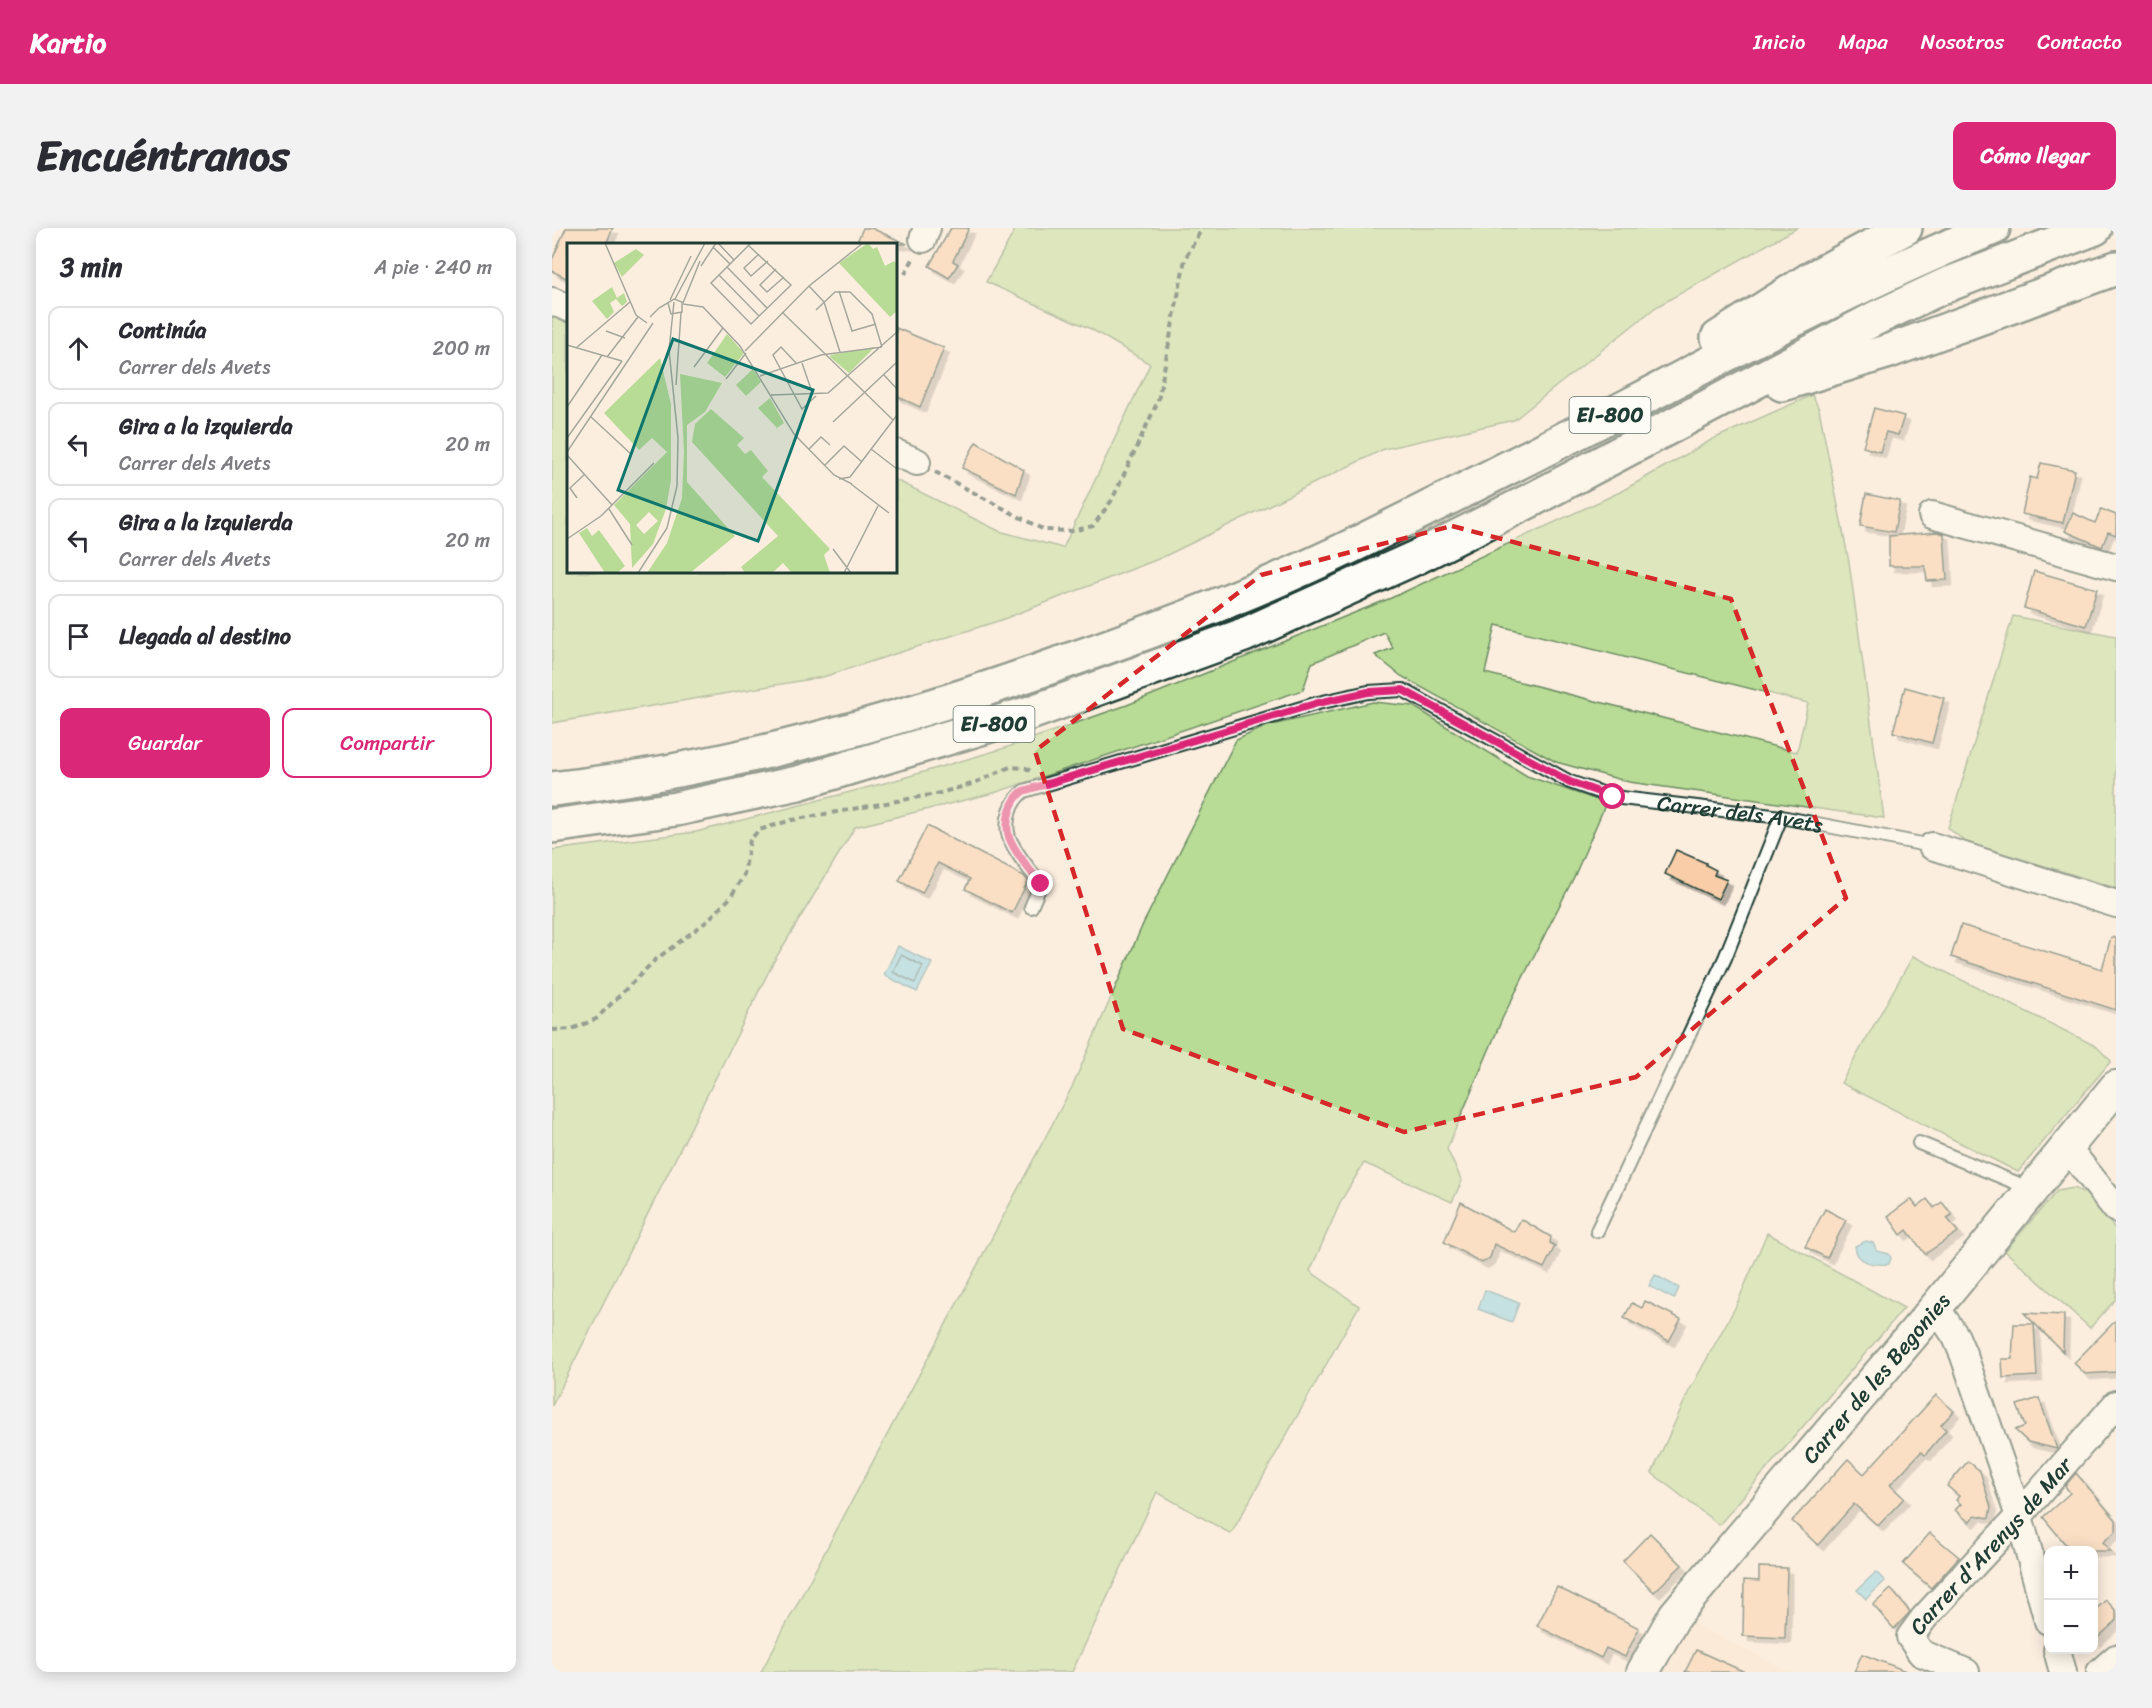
<!DOCTYPE html>
<html lang="es">
<head>
<meta charset="utf-8">
<style>
  body { margin:0; font-family:Sriracha,sans-serif; background:#f2f2f3; color:#2b2b33 }
  .controls { position:absolute; right:18px; bottom:18px; display:grid; overflow:hidden; border-radius:12px; box-shadow:0 3px 15px #0003 }
  .controls button { width:54px; height:54px; display:grid; place-items:center; padding:0; border:0; border-bottom:2px solid #e1e1e2; background:#fff; color:#2b2b33; font:30px sans-serif }
  .stop { position:absolute; width:18px; height:18px; margin:-14px; border:4px solid #db2777; border-radius:50%; background:#fff }
  .stop.end { background:#db2777; border-color:#fff; box-shadow:0 2px 6px #0008 }
  .list { margin:0; padding:0; list-style:none }
  h2 { display:flex; justify-content:space-between; align-items:center; height:78px; margin:0; padding:0 24px; font-size:26px }
  h2 small { font-size:20px; font-weight:400; color:#7c7c81 }
  .list li { display:grid; grid-template-columns:39px 1fr auto; gap:18px; align-items:center; box-sizing:border-box; height:84px; margin:0 12px 12px; padding:0 12px; border:2px solid #e1e1e2; border-radius:12px }
  .list b { display:block; font-size:22px; white-space:nowrap }
  .list p { margin:0; font-size:20px; white-space:nowrap; color:#7c7c81 }
  .list em { font-size:20px; font-style:normal; color:#7c7c81 }
  .actions { display:flex; gap:12px; padding:18px 24px }
  .actions a { flex:1; padding:14px 0; border:2px solid #db2777; border-radius:12px; text-align:center; font-size:21px; color:#db2777 }
  .actions .main { background:#db2777; color:#fff }
  .icon { flex:none; width:33px; height:33px; fill:none; stroke:currentColor; stroke-width:2; stroke-linecap:round; stroke-linejoin:round }
  .map { position:relative; flex:none; width:1564px; height:1444px; overflow:hidden; border-radius:12px }
  header { display:flex; align-items:center; gap:36px; box-sizing:border-box; height:84px; padding:0 30px; background:#db2777; color:#fff }
  header strong { font-size:28px }
  nav { display:flex; gap:33px; margin-inline-start:auto; font-size:21px }
  .intro { display:flex; align-items:center; justify-content:space-between; box-sizing:border-box; height:144px; padding:0 36px }
  h1 { margin:0; font-size:42px }
  .button { padding:15px 27px; border-radius:12px; background:#db2777; color:#fff; font-size:21px; font-weight:700 }
  main { display:flex; gap:36px; padding:0 36px }
  aside { flex:1; background:#fff; border-radius:12px; box-shadow:0 3px 15px #0003 }
  .map>svg:first-child { display:block }
  .built { fill:#fbe4ce }
  .green { fill:#b8db95; stroke:#6c8c64; stroke-width:1.5; fill-rule:evenodd }
  .water { fill:#86d0e7; stroke:#5d959f; stroke-width:1.5 }
  .lines { fill:none; stroke-linecap:round; stroke-linejoin:round }
  .shore { stroke:#48787c; stroke-width:1.5 }
  .building { fill:#f8cda7; stroke:#1f3d34; stroke-width:1.5; filter:url(#shadow) }
  .service-casing { stroke:#1f3d34; stroke-width:16 }
  .minor-casing { stroke:#1f3d34; stroke-width:30 }
  .tertiary-casing { stroke:#1f3d34; stroke-width:36 }
  .trunk-casing { stroke:#1f3d34; stroke-width:38 }
  .path { stroke:#1f3d34; stroke-width:4; stroke-dasharray:6 4.5; stroke-linecap:butt }
  .service { stroke:#fdfcf7; stroke-width:12 }
  .minor { stroke:#fdfcf7; stroke-width:26 }
  .tertiary { stroke:#fdfcf7; stroke-width:32 }
  .trunk { stroke:#fdfcf7; stroke-width:33 }
  .route { stroke:#db2777; stroke-width:8 }
  .marked { fill:none; stroke:#d62828; stroke-width:4.5; stroke-dasharray:12 8; stroke-linejoin:round }
  .labels { text-anchor:middle; stroke-width:4.5; stroke-linejoin:round; paint-order:stroke }
  .shield { fill:#fdfcf7; stroke:#62766e; stroke-width:1.5 }
  .shield-label { font-size:21px; font-weight:bold; fill:#1f3d34 }
  .street-label { font-size:22px; fill:#1f3d34; stroke:#fdfcf7 }
  .inset-road { fill:none; stroke:#a4a79b; stroke-width:1.5 }
  .view { fill:#0f766e; fill-opacity:0.15; stroke:#0f766e; stroke-width:3 }
  .inset-edge { fill:none; stroke:#1f3d34; stroke-width:3 }
</style>
</head>
<body>
<header>
<strong>Kartio</strong>
<nav><a>Inicio</a><a>Mapa</a><a>Nosotros</a><a>Contacto</a></nav>
</header>
<div class="intro"><h1>Encuéntranos</h1><a class="button">Cómo llegar</a></div>
<main>
<aside>
<h2>3 min<small>A pie · 240 m</small></h2>
<ul class="list">
<li><svg class="icon" aria-label="ahead" viewBox="0 0 24 24"><path d="M12 20V5M6 11l6-6 6 6"/></svg><div><b>Continúa</b><p>Carrer dels Avets</p></div><em>200 m</em></li>
<li><svg class="icon" aria-label="left" viewBox="0 0 24 24"><path d="M17 20v-9H6M10 6l-5 5 5 5"/></svg><div><b>Gira a la izquierda</b><p>Carrer dels Avets</p></div><em>20 m</em></li>
<li><svg class="icon" aria-label="left" viewBox="0 0 24 24"><path d="M17 20v-9H6M10 6l-5 5 5 5"/></svg><div><b>Gira a la izquierda</b><p>Carrer dels Avets</p></div><em>20 m</em></li>
<li><svg class="icon" aria-label="arrive" viewBox="0 0 24 24"><path d="M6 21V4h12l-3 4 3 4H6"/></svg><div><b>Llegada al destino</b></div></li>
</ul>
<div class="actions"><a class="main">Guardar</a><a>Compartir</a></div>
</aside>
<div class="map">
<svg width="1564" height="1444" viewBox="0 0 1564 1444">
  <defs>
    <filter id="shadow"><feDropShadow dx="5.5" dy="5.5" stdDeviation="0" flood-color="#0004"/></filter>
  </defs>
  <rect width="100%" height="100%" fill="#fceedf"/>
  <filter id="ink" filterUnits="userSpaceOnUse"><feTurbulence type="fractalNoise" baseFrequency=".0167" numOctaves="2"/><feDisplacementMap in="SourceGraphic" scale="12" xChannelSelector="R" yChannelSelector="G"/><feConvolveMatrix kernelMatrix="1 2 1 2 8 2 1 2 1" color-interpolation-filters="sRGB"/></filter>
  <g filter="url(#ink)">
    <path class="built" d="M 1131,1390 L 1239,1444 L 1106,1444 Z"/>
    <g class="green">
      <path d="M 464,0 L 1245,0 L 1104,79 L 962,192 L 832,221 L 609,330 L 449,392 L 271,449 L 0,495 L 0,82 L 16,90 L 16,344 L 344,344 L 344,252 L 447,303 L 511,320 L 598,136 L 539,101 L 434,54 Z"/>
      <path d="M 1260,167 L 1267,181 L 1297,334 L 1332,590 L 1077,554 L 1004,534 L 849,448 L 823,427 L 841,420 L 832,404 L 760,435 L 751,462 L 442,565 L 303,599 L 222,733 L 0,1178 L 0,622 L 144,604 L 344,552 L 453,520 L 575,477 L 839,370 L 1068,264 L 1161,211 ZM 944,397 L 1256,475 L 1245,524 L 933,445 Z"/>
      <path d="M 1461,388 L 1564,408 L 1564,660 L 1414,614 L 1396,600 Z"/>
      <path d="M 821,474 L 861,478 L 975,548 L 1054,575 L 1023,647 L 951,789 L 895,921 L 910,953 L 900,974 L 812,935 L 790,971 L 758,1043 L 807,1078 L 679,1306 L 605,1264 L 520,1444 L 209,1444 L 520,859 L 591,696 L 684,512 L 715,498 Z"/>
      <path d="M 1361,728 L 1544,818 L 1559,833 L 1466,944 L 1289,855 Z"/>
      <path d="M 1522,960 L 1537,967 L 1564,1002 L 1564,1071 L 1538,1100 L 1453,1023 L 1505,963 Z"/>
      <path d="M 1215,1005 L 1352,1080 L 1167,1297 L 1100,1245 L 1137,1163 L 1184,1078 Z"/>
    </g>
    <g class="water">
      <path d="M 346,718 L 380,735 L 365,764 L 332,747 Z"/>
      <path d="M 1314,1013 L 1321,1015 L 1325,1023 L 1337,1026 L 1339,1030 L 1337,1036 C 1323,1037 1304,1036 1303,1018 Z"/>
      <path d="M 1103,1047 L 1127,1060 L 1122,1071 L 1097,1058 Z"/>
      <path d="M 933,1062 L 967,1075 L 960,1094 L 926,1081 Z"/>
      <path d="M 1324,1344 L 1333,1353 L 1314,1371 L 1305,1362 Z"/>
    </g>
    <g class="lines">
      <path class="shore" d="M 349,727 L 371,738 L 363,755 L 341,744 Z"/>
    </g>
    <g class="building">
      <path d="M 14,0 L 61,0 L 54,16 L 16,16 L 16,51 L 0,43 L 0,32 Z"/>
      <path d="M 311,0 L 319,0 L 355,16 L 304,16 Z"/>
      <path d="M 399,0 L 417,0 L 401,33 L 406,36 L 397,50 L 377,38 Z"/>
      <path d="M 344,100 L 392,120 L 368,179 L 344,168 Z"/>
      <path d="M 1322,180 L 1352,188 L 1346,207 L 1334,204 L 1328,224 L 1311,219 Z"/>
      <path d="M 424,214 L 472,242 L 464,266 L 410,240 Z"/>
      <path d="M 1489,235 L 1523,242 L 1511,295 L 1470,286 L 1478,249 L 1485,251 Z"/>
      <path d="M 1314,266 L 1348,273 L 1342,304 L 1308,298 Z"/>
      <path d="M 1549,281 L 1564,287 L 1564,307 L 1556,304 L 1550,319 L 1513,303 L 1521,285 L 1543,295 Z"/>
      <path d="M 1386,304 L 1392,306 L 1395,352 L 1375,353 L 1373,338 L 1337,338 L 1337,308 Z"/>
      <path d="M 1482,343 L 1545,361 L 1534,398 L 1472,380 Z"/>
      <path d="M 1353,459 L 1392,470 L 1380,515 L 1341,504 Z"/>
      <path d="M 375,598 L 472,648 L 476,653 L 460,685 L 413,661 L 418,651 L 386,635 L 370,665 L 347,653 Z"/>
      <path d="M 1124,622 L 1154,635 L 1154,637 L 1164,642 L 1162,647 L 1175,652 L 1166,671 L 1113,646 Z"/>
      <path d="M 1409,697 L 1550,741 L 1559,709 L 1564,710 L 1564,782 L 1399,729 Z"/>
      <path d="M 1359,971 L 1365,979 L 1375,971 L 1382,980 L 1390,974 L 1400,987 L 1395,990 L 1406,1004 L 1373,1026 L 1355,1002 L 1349,1007 L 1336,988 Z"/>
      <path d="M 909,974 L 962,1004 L 969,991 L 999,1009 L 998,1015 L 1003,1018 L 992,1040 L 942,1016 L 938,1030 L 930,1035 L 892,1014 Z"/>
      <path d="M 1273,981 L 1294,992 L 1275,1030 L 1253,1019 Z"/>
      <path d="M 1093,1073 L 1129,1091 L 1117,1113 L 1072,1090 L 1080,1075 L 1090,1080 Z"/>
      <path d="M 1472,1085 L 1512,1087 L 1511,1124 Z"/>
      <path d="M 1564,1092 L 1564,1144 L 1533,1146 L 1522,1135 Z"/>
      <path d="M 1462,1096 L 1482,1096 L 1485,1148 L 1451,1150 L 1450,1131 L 1460,1131 Z"/>
      <path d="M 1384,1167 L 1402,1183 L 1389,1197 L 1394,1202 L 1373,1227 L 1369,1224 L 1338,1257 L 1352,1270 L 1326,1298 L 1302,1276 L 1266,1317 L 1240,1293 L 1296,1231 L 1312,1246 Z"/>
      <path d="M 1487,1170 L 1505,1221 L 1476,1214 L 1463,1202 L 1473,1198 L 1465,1177 Z"/>
      <path d="M 1416,1233 L 1428,1243 L 1439,1279 L 1437,1290 L 1423,1287 L 1417,1294 L 1403,1282 L 1409,1276 L 1404,1272 L 1407,1268 L 1395,1258 Z"/>
      <path d="M 1524,1245 L 1564,1292 L 1564,1303 L 1551,1314 L 1558,1323 L 1519,1323 L 1491,1289 L 1518,1265 L 1513,1258 Z"/>
      <path d="M 1098,1305 L 1130,1337 L 1102,1364 L 1071,1333 Z"/>
      <path d="M 1378,1305 L 1407,1329 L 1379,1360 L 1351,1336 Z"/>
      <path d="M 1207,1339 L 1235,1340 L 1233,1410 L 1191,1408 L 1192,1352 L 1207,1353 Z"/>
      <path d="M 1005,1359 L 1087,1400 L 1073,1429 L 1054,1420 L 1049,1430 L 985,1398 Z"/>
      <path d="M 1339,1361 L 1358,1384 L 1342,1401 L 1321,1377 Z"/>
      <path d="M 1554,1372 L 1564,1383 L 1564,1393 L 1542,1413 L 1542,1383 Z"/>
      <path d="M 1144,1422 L 1193,1444 L 1133,1444 Z"/>
      <path d="M 1310,1426 L 1354,1443 L 1354,1444 L 1302,1444 Z"/>
    </g>
    <g class="lines">
      <g class="service-casing">
        <g id="service">
          <path id="s1" d="M 479,679 L 489,656 C 478,642 463,625 457,609 C 452,593 459,572 472,563 L 766,475 L 816,464 L 851,462 L 1018,554 L 1061,569 L 1229,589 L 1380,618"/>
          <path d="M 1367,915 L 1479,961"/>
          <path d="M 1045,1003 L 1173,730 L 1229,589"/>
        </g>
      </g>
      <g class="minor-casing">
        <g id="minor">
          <path d="M 371,11 L 375,0"/>
          <path d="M 0,73 L 16,80"/>
          <path d="M 344,225 L 365,234"/>
          <path d="M 1380,287 L 1564,339"/>
          <path d="M 1380,618 L 1564,676"/>
          <path d="M 1515,919 L 1564,981"/>
          <path d="M 1384,1079 L 1404,1109 L 1412,1128 L 1467,1288 L 1496,1393"/>
          <path d="M 1505,1422 L 1511,1444"/>
          <path id="s2" d="M 1414,1444 L 1369,1425 L 1358,1409 L 1372,1390 L 1467,1288 L 1564,1176"/>
          <path d="M 1548,1444 L 1564,1430"/>
        </g>
      </g>
      <g class="tertiary-casing">
        <g id="tertiary">
          <path id="s3" d="M 1091,1444 L 1123,1387 L 1384,1079 L 1564,859"/>
        </g>
      </g>
      <g class="trunk-casing">
        <g id="trunk">
          <path d="M 1166,110 L 1257,52 L 1353,0"/>
          <path d="M 1230,156 L 1337,123 L 1564,40"/>
          <path d="M 0,561 C 177,541 347,493 515,433 C 613,399 710,362 804,316 C 895,271 986,225 1076,178 C 1196,115 1315,51 1441,0"/>
          <path d="M 0,598 L 124,581 L 246,555 L 478,485 L 692,407 L 865,329 L 983,270 L 1322,91 L 1392,58 L 1543,0"/>
        </g>
      </g>
      <g class="path">
        <path d="M 353,46 L 361,31"/>
        <path d="M 383,244 L 492,302 L 520,303 L 541,298 L 560,272 L 606,173 L 633,31 L 650,0"/>
        <path d="M 0,802 L 20,801 L 44,791 L 103,732 L 154,694 L 178,670 L 192,647 L 198,612 L 207,602 L 240,592 L 384,566 L 420,556 L 458,539 L 474,540 L 481,545"/>
      </g>
      <use href="#service" class="service"/>
      <use href="#minor" class="minor"/>
      <use href="#tertiary" class="tertiary"/>
      <use href="#trunk" class="trunk"/>
    </g>
  </g>
  <g class="lines" filter="url(#ink)">
    <path class="route" d="M 489,656 C 478,642 463,625 457,609 C 452,593 459,572 471,563 L 766,475 L 816,464 L 851,462 L 1018,554 L 1061,569"/>
  </g>
  <path d="M0 0H1564V1444H0ZM 900,298 L 1179,371 L 1294,670 L 1084,849 L 852,904 L 571,801 L 483,523 L 709,347 Z" fill="#fceedf" fill-opacity=".55" fill-rule="evenodd"/>
  <path class="marked" d="M 900,298 L 1179,371 L 1294,670 L 1084,849 L 852,904 L 571,801 L 483,523 L 709,347 Z"/>
  <g class="labels">
    <g class="shield">
      <rect x="1017.5" y="169" width="81" height="36" rx="4.5"/>
      <rect x="401.5" y="478" width="81" height="36" rx="4.5"/>
    </g>
    <g class="shield-label">
      <text x="1058" y="194">EI-800</text>
      <text x="442" y="503">EI-800</text>
    </g>
    <g class="street-label">
      <text dy="8" stroke="none"><textPath href="#s1" startOffset="891">Carrer dels Avets</textPath></text>
      <text dy="8" stroke="none"><textPath href="#s3" startOffset="376">Carrer de les Begonies</textPath></text>
      <text dy="8" stroke="none"><textPath href="#s2" startOffset="190">Carrer d'Arenys de Mar</textPath></text>
    </g>
  </g>
  <g transform="translate(15 15)">
    <rect width="330" height="330" fill="#fceedf"/>
    <path d="M 301,0 L 306,6 L 310,4 L 318,23 L 327,18 L 330,21 L 330,68 L 323,74 L 272,20 ZM 69,6 L 77,12 L 55,34 L 47,20 ZM 45,44 L 50,55 L 57,50 L 60,59 L 55,63 L 49,56 L 43,60 L 47,69 L 40,76 L 25,58 ZM 160,91 L 177,110 L 158,134 L 140,120 ZM 308,104 L 282,130 L 263,114 L 264,112 ZM 93,115 L 104,161 L 104,237 L 99,266 L 86,301 L 65,325 L 63,281 L 47,262 L 100,209 L 85,195 L 72,207 L 37,170 ZM 82,269 L 91,278 L 77,291 L 69,282 ZM 186,126 L 194,139 L 179,153 L 169,142 ZM 113,131 L 155,140 L 138,169 L 120,182 L 120,239 L 168,293 L 123,330 L 80,330 L 100,300 L 115,255 L 117,209 ZM 203,155 L 217,180 L 210,185 L 191,165 ZM 144,166 L 177,195 L 170,202 L 178,211 L 184,207 L 201,228 L 195,234 L 263,306 L 257,312 L 263,330 L 225,330 L 216,320 L 205,330 L 178,330 L 174,324 L 211,293 L 125,199 L 128,181 ZM 20,285 L 25,293 L 32,287 L 58,323 L 50,330 L 38,330 L 12,290 Z" fill="#b8db95" fill-rule="evenodd"/>
    <path class="inset-road" d="M 38,0 L 69,72 L 80,80M 151,0 L 167,17M 182,3 L 224,42 L 184,81 L 144,40 L 184,0M 146,4 L 163,21M 192,11 L 177,25 L 184,33 L 201,18M 134,23 L 149,0M 160,24 L 200,65M 209,26 L 193,42 L 200,49 L 217,34M 152,32 L 192,73M 242,43 L 257,59 L 273,109M 272,48 L 285,88 L 309,81M 108,56 L 138,0M 103,57 L 124,13M 116,60 L 133,18M 116,61 L 136,64 L 173,103 L 227,191 L 267,232 L 285,241M 249,67 L 268,49 L 283,49 L 305,71 L 315,104M 215,69 L 326,177M 83,74 L 92,65 L 107,56 L 115,59 L 115,69 L 104,71 L 101,60M 39,88 L 58,95M 0,102 L 55,118M 9,105 L 63,59M 178,108 L 242,43 L 296,0M 40,114 L 71,74M 235,120 L 246,152M 230,121 L 214,104 L 206,112 L 235,166 L 249,153M 127,124 L 156,85M 317,132 L 330,146M 193,133 L 254,112 L 315,104M 159,136 L 179,110M 109,142 L 114,70M 204,152 L 261,150 L 330,89M 0,164 L 35,112M 23,173 L 65,212M 266,179 L 330,119M 0,195 L 55,118M 242,206 L 254,194 L 263,202M 304,206 L 330,226M 0,209 L 86,80M 0,212 L 45,262M 258,222 L 277,203 L 295,219M 272,236 L 283,234 L 330,172M 284,241 L 322,270M 10,255 L 3,245 L 18,231M 42,266 L 65,302M 0,296 L 34,273 L 87,220M 266,306 L 284,330M 71,330 L 100,285 L 110,243 L 111,195 L 102,107 L 107,59M 277,330 L 311,263"/>
    <path class="view" d="M 106,96 L 246,147 L 191,298 L 51,247 Z"/>
    <rect width="330" height="330" class="inset-edge"/>
  </g>
</svg>
<div class="controls">
<button>+</button>
<button>−</button>
</div>
<div class="stop" style="left:1061px;top:569px"></div>
<div class="stop end" style="left:489px;top:656px"></div>
</div>
</main>
</body>
</html>
